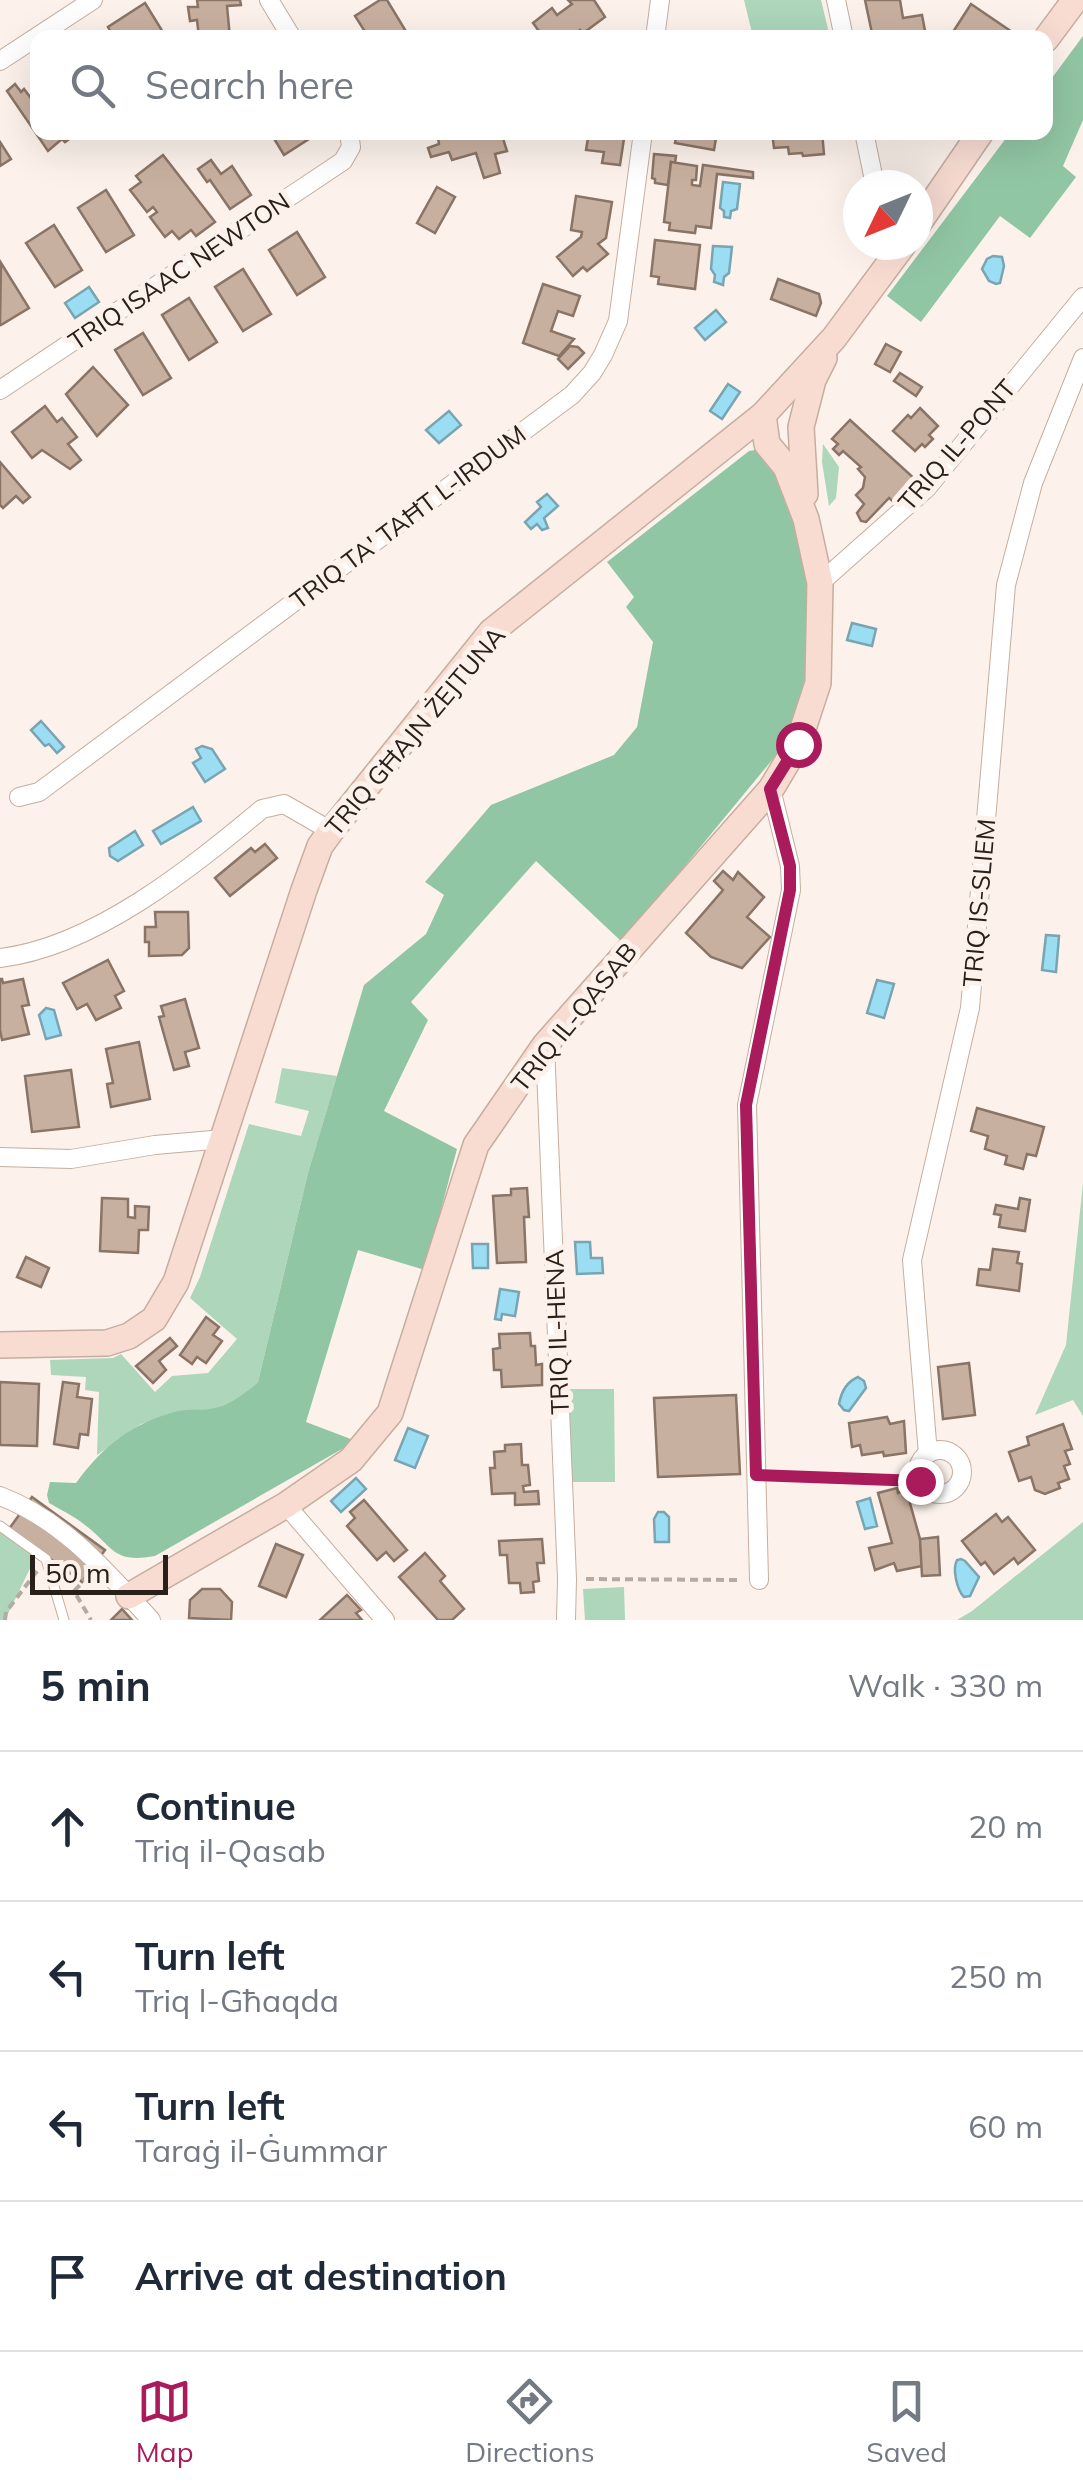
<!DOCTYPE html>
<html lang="en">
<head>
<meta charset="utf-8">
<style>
  body { margin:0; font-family:Mulish,sans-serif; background:#f2f2f3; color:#1f2937 }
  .compass { position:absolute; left:843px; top:170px; width:90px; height:90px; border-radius:50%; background:#fff; box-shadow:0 10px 40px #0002; rotate:227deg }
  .scale { position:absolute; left:30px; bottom:25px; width:138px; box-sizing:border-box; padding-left:10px; border:5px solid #29201a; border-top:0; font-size:28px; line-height:35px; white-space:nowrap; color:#29201a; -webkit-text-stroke:8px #fcf2eb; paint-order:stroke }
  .stop { position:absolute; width:30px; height:30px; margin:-22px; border:8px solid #a91b5a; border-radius:50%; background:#fff }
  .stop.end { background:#a91b5a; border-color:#fff; box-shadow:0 2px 10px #0008 }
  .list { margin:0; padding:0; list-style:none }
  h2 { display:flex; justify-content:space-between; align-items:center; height:130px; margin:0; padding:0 40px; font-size:42px }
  h2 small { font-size:32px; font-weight:400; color:#747a83 }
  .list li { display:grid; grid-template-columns:65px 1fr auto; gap:30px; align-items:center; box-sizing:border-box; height:150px; padding:0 40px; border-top:2px solid #e0e1e3 }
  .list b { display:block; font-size:38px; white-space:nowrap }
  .list p { margin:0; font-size:32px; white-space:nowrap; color:#747a83 }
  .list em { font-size:32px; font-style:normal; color:#747a83 }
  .icon { flex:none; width:55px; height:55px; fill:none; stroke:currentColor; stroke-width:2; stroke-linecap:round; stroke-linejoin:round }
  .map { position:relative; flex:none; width:1083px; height:1620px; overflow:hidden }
  .search { position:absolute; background:#fff; box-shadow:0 10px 40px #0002; left:30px; right:30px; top:30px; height:110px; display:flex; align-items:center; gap:25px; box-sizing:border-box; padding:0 35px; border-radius:20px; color:#747a83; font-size:38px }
  .sheet { height:730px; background:#fff }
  nav { display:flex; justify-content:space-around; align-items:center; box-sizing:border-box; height:140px; border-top:2px solid #e0e1e3; background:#fff; font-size:28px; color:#747a83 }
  nav a { display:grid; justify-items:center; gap:5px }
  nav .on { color:#a91b5a }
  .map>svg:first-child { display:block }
  .green { fill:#add6bb }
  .forest { fill:#91c6a4 }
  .water { fill:#9bdef3; stroke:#79a5b2; stroke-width:2.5 }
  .building { fill:#c8b0a0; stroke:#8a7465; stroke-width:2.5 }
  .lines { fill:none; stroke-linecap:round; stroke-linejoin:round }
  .lane-casing { stroke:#c5ae9e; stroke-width:11 }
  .street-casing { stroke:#c5ae9e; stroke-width:20 }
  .secondary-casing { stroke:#c5ae9e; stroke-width:28 }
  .path { stroke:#b5aba5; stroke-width:4; stroke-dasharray:8 5; stroke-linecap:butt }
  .lane { stroke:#fff; stroke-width:9 }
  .street { stroke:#fff; stroke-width:18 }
  .secondary { stroke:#f8dcd2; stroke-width:25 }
  .route { stroke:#a91b5a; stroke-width:12 }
  .labels { text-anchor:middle; stroke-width:10; stroke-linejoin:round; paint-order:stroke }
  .street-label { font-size:25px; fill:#29201a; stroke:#fcf2eb }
</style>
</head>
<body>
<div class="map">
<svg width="1083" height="1620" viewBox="0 0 1083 1620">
  <rect width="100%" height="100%" fill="#fcf2eb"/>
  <g class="green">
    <path d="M 821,0 L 830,37 L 753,37 L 744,0 Z"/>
    <path d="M 823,444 L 839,467 L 836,498 L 829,506 L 822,462 Z"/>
    <path d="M 282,1068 L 337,1076 L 308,1173 L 258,1382 L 237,1400 L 215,1409 L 181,1411 L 141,1424 L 97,1455 L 99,1392 L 85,1390 L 86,1377 L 51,1375 L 50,1360 L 113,1358 L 121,1354 L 155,1392 L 172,1376 L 208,1373 L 237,1339 L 190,1298 L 200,1277 L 249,1124 L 301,1136 L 309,1111 L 275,1103 Z"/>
    <path d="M 1083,1183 L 1083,1416 L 1073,1400 L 1035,1415 L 1066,1345 Z"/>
    <path d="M 568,1389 L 614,1389 L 615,1482 L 569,1482 Z"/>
    <path d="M 1083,1522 L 1083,1620 L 957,1620 L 972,1611 Z"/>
    <path d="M 0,1529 L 37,1554 L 5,1620 L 0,1620 Z"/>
    <path d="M 624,1587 L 625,1620 L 585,1620 L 583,1589 Z"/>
  </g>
  <g class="forest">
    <path d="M 1083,36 L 1083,120 L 1063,166 L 1076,177 L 1030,238 L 1000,216 L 921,322 L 887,296 L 1010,133 L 1046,132 L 1046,86 Z"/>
    <path d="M 755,450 C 764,454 775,460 780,468 C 784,474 785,484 787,490 C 804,539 817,616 809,667 C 804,699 791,726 777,754 L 622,942 L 536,861 L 411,1002 L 428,1020 L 384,1111 L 457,1149 L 425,1270 L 358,1250 L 306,1422 L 356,1441 L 155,1556 C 112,1564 113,1546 85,1525 C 74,1516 61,1510 49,1503 L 47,1495 L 50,1482 L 76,1483 C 103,1446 132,1423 178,1411 C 189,1409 200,1410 210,1409 C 230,1406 244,1394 258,1382 L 308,1173 L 364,985 L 426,934 L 444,895 L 425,882 L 491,805 L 614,755 L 637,727 L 653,642 L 626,607 L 634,597 L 607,562 L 749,451 Z"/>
  </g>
  <g class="water">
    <path d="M 723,182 L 740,184 L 737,209 L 731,211 L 730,218 L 724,217 L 724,211 L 720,208 Z"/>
    <path d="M 713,246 L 732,247 L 729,273 L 724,277 L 723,285 L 714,282 L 715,275 L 711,269 Z"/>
    <path d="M 993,256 L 1002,257 L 1004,266 L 1000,283 L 996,284 L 989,281 L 982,269 L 987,259 Z"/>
    <path d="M 89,287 L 99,302 L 75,318 L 65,303 Z"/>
    <path d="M 716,310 L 726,322 L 705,340 L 695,328 Z"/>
    <path d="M 728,384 L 740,392 L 722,419 L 710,411 Z"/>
    <path d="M 449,411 L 461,425 L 439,443 L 426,430 Z"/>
    <path d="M 547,494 L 558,506 L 544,518 L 548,528 L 542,530 L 537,524 L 531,529 L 525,522 L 541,507 L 537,502 Z"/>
    <path d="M 852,623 L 876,629 L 872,646 L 847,640 Z"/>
    <path d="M 41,721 L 64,747 L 57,753 L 49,744 L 45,746 L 31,730 Z"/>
    <path d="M 202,746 L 212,749 L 225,769 L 205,782 L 193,763 L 201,758 L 196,749 Z"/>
    <path d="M 193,807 L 201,821 L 161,844 L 153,831 Z"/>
    <path d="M 135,831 L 143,845 L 118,861 L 110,856 L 109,848 Z"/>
    <path d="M 1046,935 L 1059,936 L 1056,972 L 1042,970 Z"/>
    <path d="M 877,980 L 894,984 L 884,1018 L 867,1013 Z"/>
    <path d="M 46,1008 L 54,1010 L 61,1035 L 46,1039 L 39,1015 Z"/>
    <path d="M 575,1242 L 590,1242 L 591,1258 L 602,1258 L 603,1273 L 577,1274 Z"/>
    <path d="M 472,1244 L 488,1244 L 488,1268 L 473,1268 Z"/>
    <path d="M 500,1289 L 519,1292 L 515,1316 L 502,1314 L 501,1320 L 495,1319 Z"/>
    <path d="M 858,1377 L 864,1381 L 866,1388 L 849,1411 L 844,1410 L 839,1404 C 841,1393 846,1382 858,1377 Z"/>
    <path d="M 408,1428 L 428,1436 L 415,1468 L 395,1460 Z"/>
    <path d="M 356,1478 L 366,1489 L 341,1512 L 331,1501 Z"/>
    <path d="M 870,1498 L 877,1526 L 865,1529 L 857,1502 Z"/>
    <path d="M 658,1512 L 664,1512 L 669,1517 L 669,1542 L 655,1542 L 654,1519 Z"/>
    <path d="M 961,1559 L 965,1561 L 979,1577 L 970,1596 L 964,1597 C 957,1590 952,1569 957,1560 Z"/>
  </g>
  <g class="building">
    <path d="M 197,0 L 240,0 L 241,5 L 227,6 L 230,38 L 199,37 L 197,20 L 190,21 L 188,7 L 198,7 Z"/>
    <path d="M 380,0 L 387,0 L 410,38 L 369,38 L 355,16 Z"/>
    <path d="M 568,0 L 594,0 L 605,17 L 582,34 L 580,30 L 570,38 L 544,38 L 533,23 L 552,8 L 557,15 L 572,4 Z"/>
    <path d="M 865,0 L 900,0 L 903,18 L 922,15 L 926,36 L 873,38 Z"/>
    <path d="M 145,3 L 166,37 L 114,38 L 108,27 Z"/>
    <path d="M 971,4 L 1021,38 L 955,38 L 951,35 Z"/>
    <path d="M 15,84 L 21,92 L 24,89 L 33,101 L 38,97 L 38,132 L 79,132 L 65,142 L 62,139 L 48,151 L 7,91 Z"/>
    <path d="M 270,132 L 309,132 L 312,137 L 284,155 Z"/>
    <path d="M 458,132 L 501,132 L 507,151 L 495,154 L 500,173 L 484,178 L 476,153 L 452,160 L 449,152 L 431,157 L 428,148 L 439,144 L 438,138 Z"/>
    <path d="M 589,132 L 625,132 L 620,165 L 602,163 L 604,152 L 586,150 Z"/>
    <path d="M 677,132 L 717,132 L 714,150 L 675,143 Z"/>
    <path d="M 772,132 L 822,132 L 824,154 L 803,156 L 802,153 L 789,154 L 788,147 L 774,148 Z"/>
    <path d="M 0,142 L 11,159 L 0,166 Z"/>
    <path d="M 654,154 L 676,156 L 675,163 L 671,162 L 668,185 L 655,183 L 655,179 L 652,178 Z"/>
    <path d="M 163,155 L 215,222 L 196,236 L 191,230 L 179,239 L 172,231 L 165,237 L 150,217 L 157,212 L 153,207 L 147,212 L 130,190 L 141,182 L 136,176 Z"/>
    <path d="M 211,160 L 221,174 L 232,166 L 251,195 L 230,209 L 210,180 L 207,182 L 198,169 Z"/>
    <path d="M 671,162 L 697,166 L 696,180 L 692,180 L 692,185 L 700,186 L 703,165 L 753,172 L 753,178 L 717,174 L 711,228 L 696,226 L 695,233 L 669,230 L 670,223 L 664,222 Z"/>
    <path d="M 437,187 L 455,197 L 435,233 L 417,223 Z"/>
    <path d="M 106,190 L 134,235 L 106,252 L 78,208 Z"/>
    <path d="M 576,196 L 612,202 L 606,238 L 598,244 L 608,254 L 587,271 L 583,267 L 573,276 L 557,257 L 581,237 L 582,232 L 571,230 Z"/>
    <path d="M 54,225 L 82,270 L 55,287 L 26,243 Z"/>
    <path d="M 297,232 L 325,277 L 297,295 L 269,250 Z"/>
    <path d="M 655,240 L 700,245 L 695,289 L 658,284 L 659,277 L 651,276 Z"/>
    <path d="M 1,263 L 29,308 L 1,325 L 0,323 Z"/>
    <path d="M 243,269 L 271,314 L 243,331 L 215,287 Z"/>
    <path d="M 778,279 L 819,294 L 821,303 L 816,316 L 771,299 Z"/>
    <path d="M 543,284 L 580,296 L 573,316 L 558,311 L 551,331 L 574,339 L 559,356 L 523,343 Z"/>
    <path d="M 189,298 L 217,342 L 189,360 L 162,315 Z"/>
    <path d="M 143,333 L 171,378 L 143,395 L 115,350 Z"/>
    <path d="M 886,344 L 901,352 L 890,372 L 875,364 Z"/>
    <path d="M 570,346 L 578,347 L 584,353 L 568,369 L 558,359 Z"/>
    <path d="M 93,367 L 128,405 L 97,436 L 66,394 Z"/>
    <path d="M 900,373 L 922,387 L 916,396 L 894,381 Z"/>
    <path d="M 45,406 L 57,422 L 62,418 L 77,437 L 68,444 L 81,460 L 70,469 L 42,450 L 32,458 L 12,432 Z"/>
    <path d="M 920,408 L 938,426 L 929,435 L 933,439 L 925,447 L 922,444 L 915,451 L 893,431 L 908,415 L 911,418 Z"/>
    <path d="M 850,420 L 916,480 L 895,503 L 889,498 L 866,522 L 861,521 L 857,513 L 864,504 L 856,495 L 863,488 L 865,477 L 858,469 L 861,467 L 843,451 L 839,455 L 833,449 L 838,444 L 832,439 Z"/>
    <path d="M 0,462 L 30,497 L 23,503 L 16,496 L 3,508 L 0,505 Z"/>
    <path d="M 265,844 L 277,858 L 230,896 L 215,878 L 251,848 L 255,852 Z"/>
    <path d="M 723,871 L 733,880 L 738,872 L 764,897 L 747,917 L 770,937 L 742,968 L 711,957 L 686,933 L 723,890 L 714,881 Z"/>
    <path d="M 155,912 L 188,912 L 189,948 L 182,955 L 149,956 L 149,942 L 145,942 L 145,927 L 156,927 Z"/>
    <path d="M 108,960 L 124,991 L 115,996 L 121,1008 L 96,1020 L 87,1004 L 77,1009 L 63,983 Z"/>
    <path d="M 0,979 L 2,979 L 3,983 L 23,979 L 29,1005 L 22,1006 L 29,1034 L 2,1040 L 0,1030 Z"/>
    <path d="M 185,999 L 199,1048 L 185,1052 L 189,1066 L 174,1070 L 159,1017 L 164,1016 L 161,1006 Z"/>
    <path d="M 139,1042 L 150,1099 L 111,1107 L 107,1084 L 113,1083 L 106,1049 Z"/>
    <path d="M 71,1070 L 79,1127 L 32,1132 L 25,1076 Z"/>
    <path d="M 977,1108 L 1044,1127 L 1036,1156 L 1027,1154 L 1023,1169 L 1005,1164 L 1007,1156 L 985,1149 L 988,1136 L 971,1131 Z"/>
    <path d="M 527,1188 L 529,1217 L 524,1217 L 526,1262 L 497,1263 L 493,1196 L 511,1195 L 511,1189 Z"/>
    <path d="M 102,1198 L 128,1199 L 128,1217 L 135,1218 L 135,1206 L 149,1207 L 148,1230 L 139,1230 L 138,1253 L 100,1251 Z"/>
    <path d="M 1020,1198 L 1030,1200 L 1025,1231 L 999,1227 L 1001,1215 L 994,1214 L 996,1205 L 1018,1209 Z"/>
    <path d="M 993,1249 L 1019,1252 L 1017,1263 L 1022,1264 L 1019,1291 L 977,1285 L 979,1269 L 990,1270 Z"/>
    <path d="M 26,1257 L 49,1268 L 41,1287 L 17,1277 Z"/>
    <path d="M 206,1317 L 219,1327 L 213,1335 L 222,1341 L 206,1363 L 197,1357 L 192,1364 L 180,1355 Z"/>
    <path d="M 530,1333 L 531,1346 L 535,1346 L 536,1365 L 542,1364 L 542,1385 L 502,1387 L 501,1370 L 494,1370 L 493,1349 L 500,1348 L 499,1334 Z"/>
    <path d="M 170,1338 L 177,1346 L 159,1361 L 166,1370 L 153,1383 L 136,1366 Z"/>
    <path d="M 969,1363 L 975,1415 L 943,1419 L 938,1367 Z"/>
    <path d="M 0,1382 L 39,1384 L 37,1446 L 0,1445 Z"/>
    <path d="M 63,1382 L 79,1384 L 77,1397 L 92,1399 L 88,1435 L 80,1434 L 78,1448 L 54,1444 Z"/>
    <path d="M 736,1395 L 740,1474 L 658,1477 L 654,1398 Z"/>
    <path d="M 887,1417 L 890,1424 L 904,1421 L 906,1453 L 884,1456 L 883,1452 L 862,1455 L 860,1445 L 852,1447 L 849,1423 Z"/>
    <path d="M 1063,1424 L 1072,1449 L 1065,1451 L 1070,1464 L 1064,1466 L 1069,1479 L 1058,1483 L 1060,1488 L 1045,1494 L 1035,1490 L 1031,1477 L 1019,1481 L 1009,1452 L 1029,1445 L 1027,1437 Z"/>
    <path d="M 521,1444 L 522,1465 L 528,1465 L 530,1485 L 523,1486 L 524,1492 L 538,1491 L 539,1504 L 515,1505 L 515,1493 L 492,1494 L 490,1468 L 495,1468 L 494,1452 L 505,1451 L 505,1445 Z"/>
    <path d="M 897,1488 L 898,1493 L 906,1489 L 920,1539 L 922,1566 L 897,1571 L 894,1563 L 875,1570 L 869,1548 L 892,1543 L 878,1493 Z"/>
    <path d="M 32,1497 L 105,1550 L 82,1582 L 9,1529 Z"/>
    <path d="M 364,1500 L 407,1550 L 394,1561 L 386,1552 L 377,1560 L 347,1526 L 355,1518 L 350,1512 Z"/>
    <path d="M 996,1514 L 1002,1522 L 1008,1517 L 1035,1550 L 1018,1564 L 1014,1558 L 994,1574 L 985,1562 L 981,1565 L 962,1541 Z"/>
    <path d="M 938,1537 L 940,1575 L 922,1576 L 920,1539 Z"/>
    <path d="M 542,1539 L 544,1563 L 537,1563 L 539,1581 L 533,1582 L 534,1592 L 521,1593 L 520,1583 L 509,1583 L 507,1555 L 500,1555 L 499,1541 Z"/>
    <path d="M 276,1544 L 303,1555 L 286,1597 L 259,1586 Z"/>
    <path d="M 425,1553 L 445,1576 L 440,1581 L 464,1609 L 452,1620 L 438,1620 L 399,1577 Z"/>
    <path d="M 202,1589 L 220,1589 L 232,1602 L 231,1620 L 189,1618 L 190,1600 Z"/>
    <path d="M 347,1595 L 361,1610 L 356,1613 L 362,1620 L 320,1620 Z"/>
    <path d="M 122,1609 L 132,1620 L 111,1620 Z"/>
  </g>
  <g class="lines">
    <g class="lane-casing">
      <path id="lane" d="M 0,1526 L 46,1559 L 64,1620"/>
    </g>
    <g class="street-casing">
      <g id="street">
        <path d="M 269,0 L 292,38"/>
        <path d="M 836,0 L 844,38"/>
        <path d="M 655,38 L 660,0"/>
        <path d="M 0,61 L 93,0"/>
        <path d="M 864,132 L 875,185"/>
        <path d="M 0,390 L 343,161 L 351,147 L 349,132"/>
        <path d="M 820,583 L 927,488 L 1083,297"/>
        <path d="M 19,797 L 39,792 L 572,395 L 592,373 L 603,355 L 618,321 L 643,132"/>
        <path d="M 0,958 C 94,947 191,868 262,809 L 284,804 L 331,831"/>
        <path d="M 545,1045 L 567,1579 L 566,1620"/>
        <path d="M 0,1157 L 71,1159 L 155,1145 L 224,1139"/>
        <circle cx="940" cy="1472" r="22"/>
        <path d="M 928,1454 L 912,1260 L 970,1008 L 1006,585 L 1033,483 L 1083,358"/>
        <path d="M 0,1496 C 63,1520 107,1572 151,1620"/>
        <path d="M 286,1505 L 385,1620"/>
        <path d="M 759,1580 L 747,1105 L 791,890 L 790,866 L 771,789"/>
      </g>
    </g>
    <g class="secondary-casing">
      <g id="secondary">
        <path d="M 1046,39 L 1075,0"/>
        <path d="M 918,224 L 981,132"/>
        <path d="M 805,494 L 801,427 L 813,380 L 824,358"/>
        <path d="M 0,1345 L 107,1343 L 129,1336 L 154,1319 L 176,1282 L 304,890 L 320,846 L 331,831 L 491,632 L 763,415 L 834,338 L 903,245"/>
        <path d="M 129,1596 L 286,1505 L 351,1460 L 390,1413 L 476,1145 L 545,1045 L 771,789 L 798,744 L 818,683 L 820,583 L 806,519 L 786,467 L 767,444 L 763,415"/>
      </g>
    </g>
    <g class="path">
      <path d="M 775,1476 L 921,1481"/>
      <path d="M 63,1566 L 88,1577 L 74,1591 L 91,1620"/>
      <path d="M 586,1579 L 742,1580"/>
      <path d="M 5,1620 L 6,1612 L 37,1571"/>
    </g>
    <use href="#lane" class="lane"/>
    <use href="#street" class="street"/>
    <use href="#secondary" class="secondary"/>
  </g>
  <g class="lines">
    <path class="route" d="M 798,744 L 770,789 L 790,866 L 790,890 L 746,1105 L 756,1475 L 920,1481"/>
  </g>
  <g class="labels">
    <g class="street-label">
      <text transform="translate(179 271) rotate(-34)" y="9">TRIQ ISAAC NEWTON</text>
      <text transform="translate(957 445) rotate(-49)" y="9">TRIQ IL-PONT</text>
      <text transform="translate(408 517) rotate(-37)" y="9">TRIQ TA' TAĦT L-IRDUM</text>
      <text transform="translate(415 731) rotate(-50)" y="9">TRIQ GĦAJN ŻEJTUNA</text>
      <text transform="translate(979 903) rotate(-85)" y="9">TRIQ IS-SLIEM</text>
      <text transform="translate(574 1017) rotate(-51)" y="9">TRIQ IL-QASAB</text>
      <text transform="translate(557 1332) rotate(-92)" y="9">TRIQ IL-HENA</text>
    </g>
  </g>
</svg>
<svg class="compass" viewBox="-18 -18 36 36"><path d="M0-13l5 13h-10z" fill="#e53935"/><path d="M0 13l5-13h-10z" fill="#747a83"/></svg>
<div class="scale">50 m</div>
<div class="stop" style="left:798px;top:744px"></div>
<div class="stop end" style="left:920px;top:1481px"></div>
<div class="search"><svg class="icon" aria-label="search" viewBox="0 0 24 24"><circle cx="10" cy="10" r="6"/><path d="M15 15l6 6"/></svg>Search here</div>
</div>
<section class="sheet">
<h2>5 min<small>Walk · 330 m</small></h2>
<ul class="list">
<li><svg class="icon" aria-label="ahead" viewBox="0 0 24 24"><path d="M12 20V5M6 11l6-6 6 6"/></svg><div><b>Continue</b><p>Triq il-Qasab</p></div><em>20 m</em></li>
<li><svg class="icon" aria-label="left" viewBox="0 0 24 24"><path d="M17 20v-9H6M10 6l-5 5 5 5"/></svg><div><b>Turn left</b><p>Triq l-Għaqda</p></div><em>250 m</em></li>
<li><svg class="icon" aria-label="left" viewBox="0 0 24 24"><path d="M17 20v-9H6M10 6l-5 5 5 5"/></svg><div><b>Turn left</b><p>Taraġ il-Ġummar</p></div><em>60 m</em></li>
<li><svg class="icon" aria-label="arrive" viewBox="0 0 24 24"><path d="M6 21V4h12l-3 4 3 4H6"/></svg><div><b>Arrive at destination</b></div></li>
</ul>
</section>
<nav>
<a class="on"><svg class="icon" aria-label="map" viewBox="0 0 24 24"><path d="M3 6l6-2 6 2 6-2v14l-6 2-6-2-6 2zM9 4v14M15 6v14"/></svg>Map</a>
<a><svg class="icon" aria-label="directions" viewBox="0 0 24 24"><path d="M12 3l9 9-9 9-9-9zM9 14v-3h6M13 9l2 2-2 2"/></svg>Directions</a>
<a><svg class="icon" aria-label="saved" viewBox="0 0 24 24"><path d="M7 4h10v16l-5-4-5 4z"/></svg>Saved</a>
</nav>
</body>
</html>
